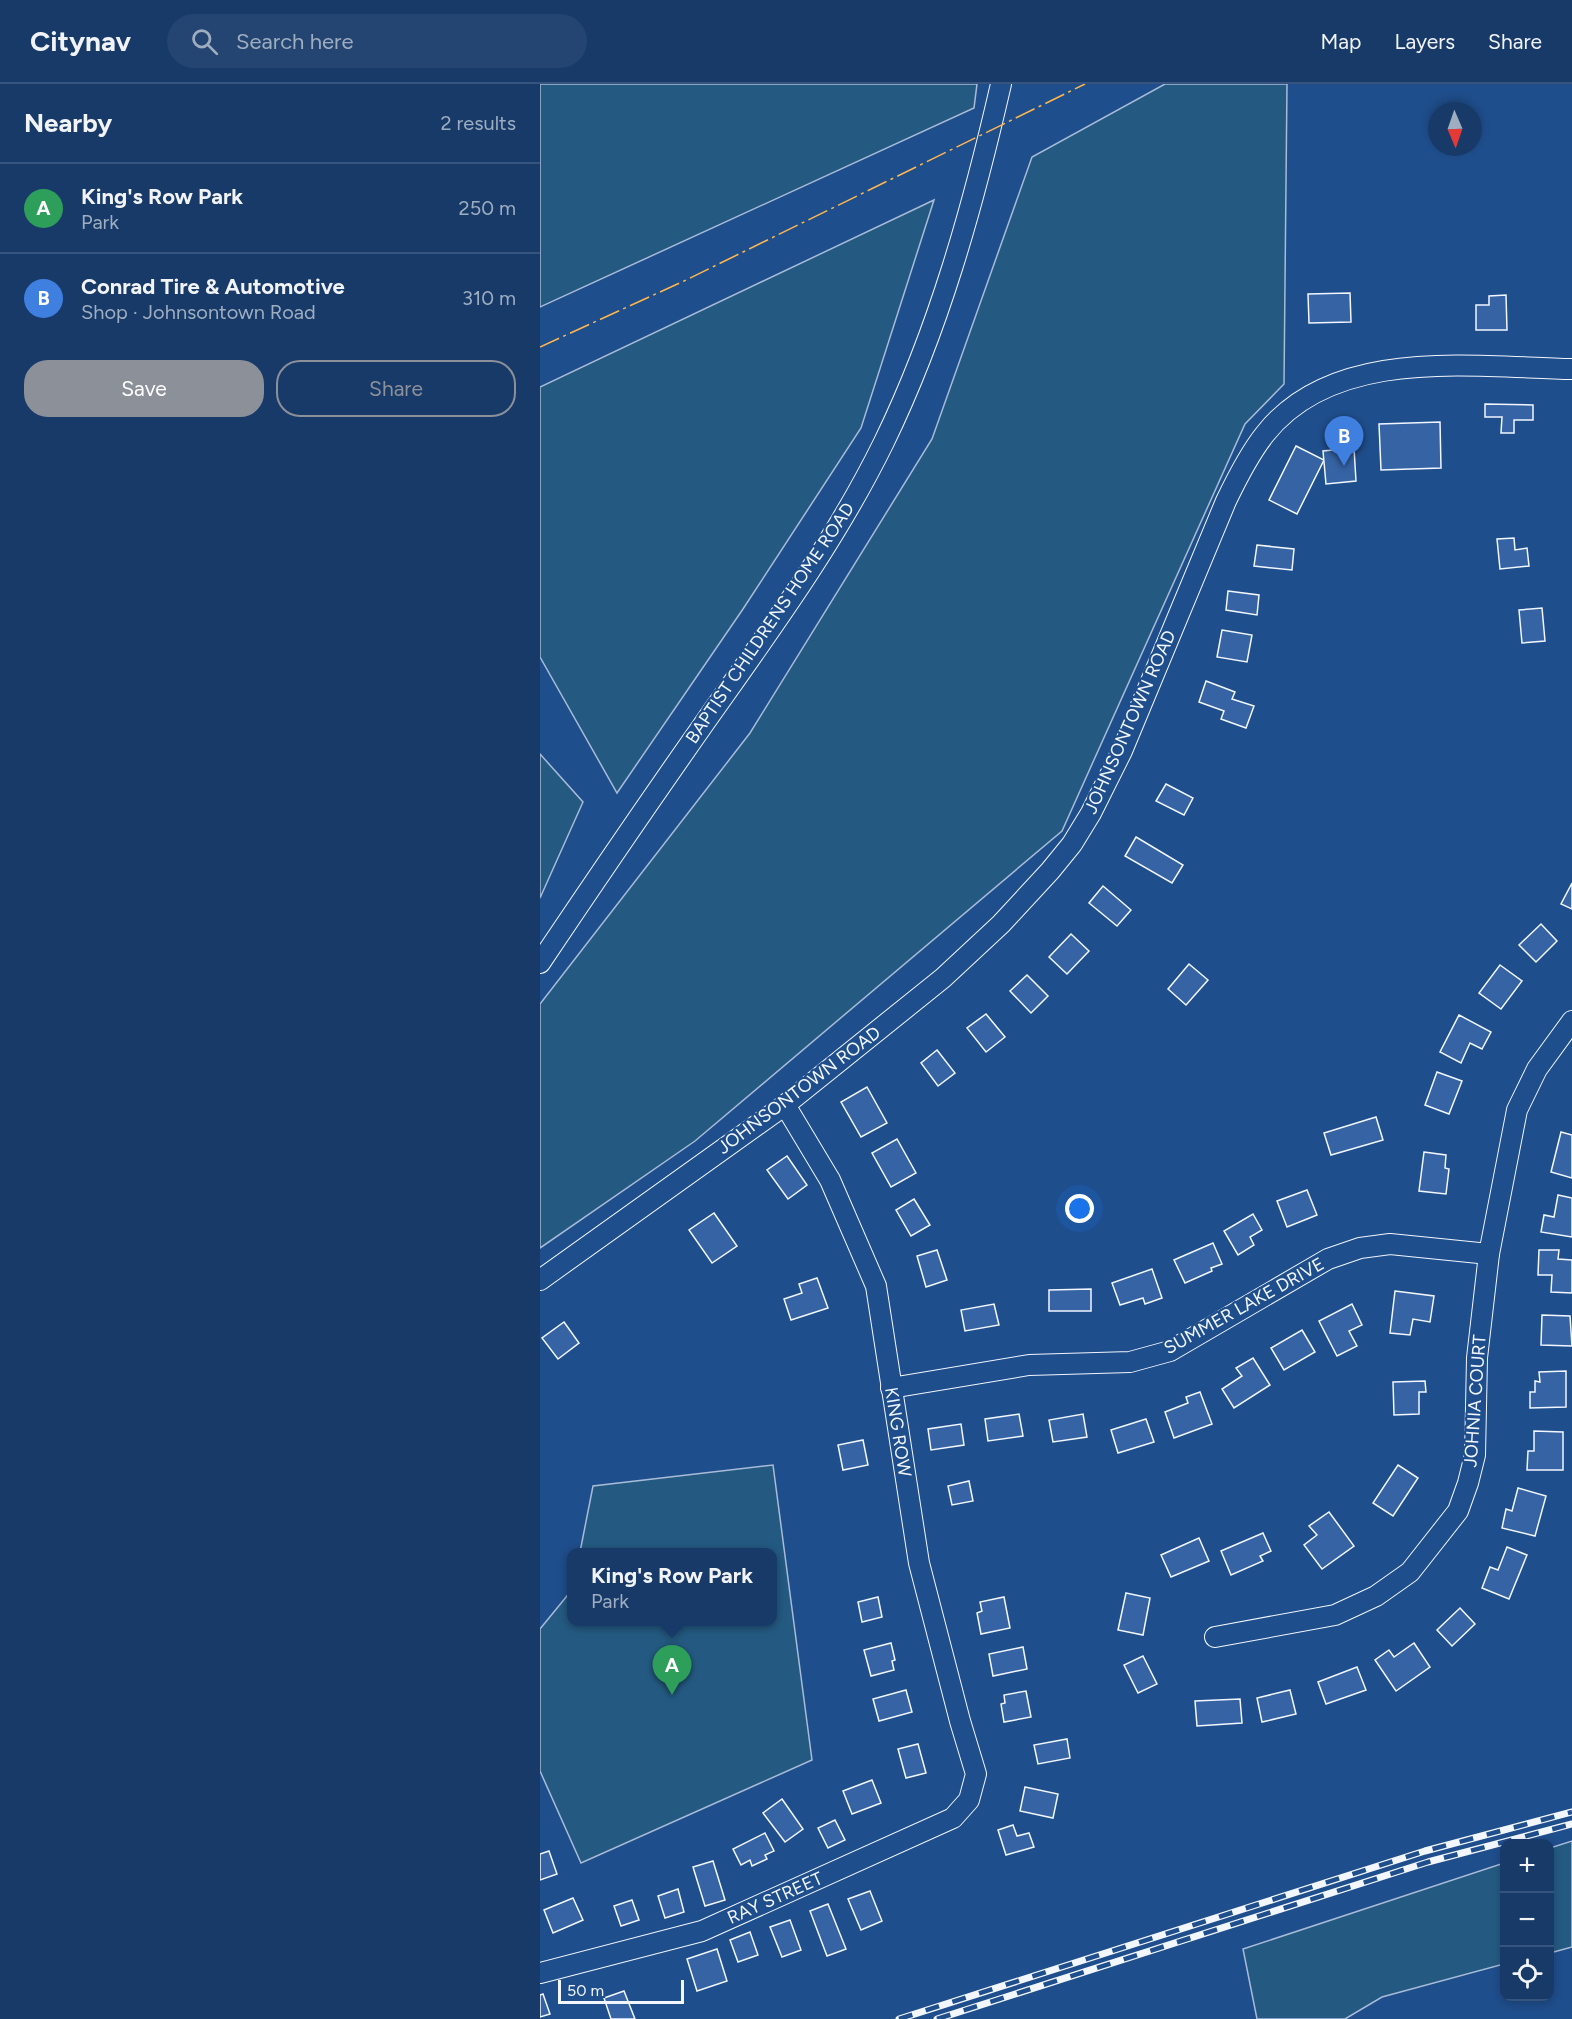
<!DOCTYPE html>
<html lang="en">
<head>
<meta charset="utf-8">
<style>
  body { margin:0; font-family:Figtree,sans-serif; background:#244571; color:#f1f3f6 }
  .controls { position:absolute; right:18px; bottom:18px; display:grid; overflow:hidden; border-radius:12px; box-shadow:0 3px 9px #0003 }
  .controls button { width:54px; height:54px; display:grid; place-items:center; padding:0; border:0; border-bottom:2px solid #36547d; background:#173a69; color:#f1f3f6; font:30px sans-serif }
  .compass { position:absolute; left:888px; top:18px; width:54px; height:54px; border-radius:50%; background:#173a69; box-shadow:0 3px 9px #0003; rotate:178deg }
  .scale { position:absolute; left:18px; bottom:15px; width:126px; box-sizing:border-box; padding-left:6px; border:3px solid #f2f6ff; border-top:0; font-size:16px; line-height:21px; white-space:nowrap; color:#f2f6ff; -webkit-text-stroke:4px #1f4e8c; paint-order:stroke }
  .you { position:absolute; left:540px; top:1125px; width:21px; height:21px; margin:-15px; border:4px solid #fff; border-radius:50%; background:#1a73e8; box-shadow:0 0 0 9px #1a73e833 }
  .badge { display:grid; place-items:center; width:39px; height:39px; border-radius:50%; background:#8c9099; color:#fff; font-size:20px; font-weight:700 }
  .pin { position:absolute; translate:-50% -50px; filter:drop-shadow(0 2px 3px #0008) }
  .pin::after { content:''; position:absolute; top:32px; width:21px; height:18px; background:inherit; clip-path:polygon(0 0,100% 0,50% 100%) }
  .popup { position:absolute; left:27px; top:1464px; width:210px; height:78px; box-sizing:border-box; display:grid; place-content:center; border-radius:12px; background:#173a69; filter:drop-shadow(0 2px 4px #0005); font-size:20px; white-space:nowrap; color:#9eadc0 }
  .popup b { font-size:22px; color:#f1f3f6 }
  .popup::after { content:''; position:absolute; left:50%; top:100%; margin-left:-12px; border:12px solid transparent; border-top-color:#173a69 }
  .list { margin:0; padding:0; list-style:none }
  h2 { display:flex; justify-content:space-between; align-items:center; height:78px; margin:0; padding:0 24px; font-size:26px }
  h2 small { font-size:20px; font-weight:400; color:#9eadc0 }
  .list li { display:grid; grid-template-columns:39px 1fr auto; gap:18px; align-items:center; box-sizing:border-box; height:90px; padding:0 24px; border-top:2px solid #36547d }
  .list b { display:block; font-size:22px; white-space:nowrap }
  .list p { margin:0; font-size:20px; white-space:nowrap; color:#9eadc0 }
  .list em { font-size:20px; font-style:normal; color:#9eadc0 }
  .actions { display:flex; gap:12px; padding:18px 24px }
  .actions a { flex:1; padding:14px 0; border:2px solid #8c9099; border-radius:24px; text-align:center; font-size:21px; color:#8c9099 }
  .actions .main { background:#8c9099; color:#fff }
  .icon { flex:none; width:33px; height:33px; fill:none; stroke:currentColor; stroke-width:2; stroke-linecap:round; stroke-linejoin:round }
  .map { position:relative; flex:none; width:1032px; height:1935px; overflow:hidden }
  header { display:flex; align-items:center; gap:36px; box-sizing:border-box; height:84px; padding:0 30px; background:#173a69; border-bottom:2px solid #36547d }
  header strong { font-size:28px }
  nav { display:flex; gap:33px; margin-inline-start:auto; font-size:21px }
  .search { width:420px; height:54px; background:#244571; display:flex; align-items:center; gap:15px; box-sizing:border-box; padding:0 21px; border-radius:33px; color:#9eadc0; font-size:22px }
  main { display:flex }
  aside { flex:1; background:#173a69 }
  .map>svg:first-child { display:block }
  .green { fill:#245a82; stroke:#a8bbd7; stroke-width:1.5 }
  .building { fill:#3563a3; stroke:#f2f6ff; stroke-width:1.5 }
  .lines { fill:none; stroke-linecap:round; stroke-linejoin:round }
  .minor-casing { stroke:#f2f6ff; stroke-width:22 }
  .minor { stroke:#1f4e8c; stroke-width:20 }
  .rail-casing { stroke:#f2f6ff; stroke-width:7 }
  .rail { stroke:#1f4e8c; stroke-width:4.5; stroke-dasharray:14; stroke-linecap:butt }
  .power { stroke:#ffb74d; stroke-width:1.5; stroke-dasharray:21 4.5 3 4.5; stroke-linecap:butt }
  .labels { text-anchor:middle; stroke-width:4.5; stroke-linejoin:round; paint-order:stroke }
  .street-label { font-size:18px; fill:#f2f6ff; stroke:#1f4e8c }
</style>
</head>
<body>
<header>
<strong>Citynav</strong>
<div class="search"><svg class="icon" aria-label="search" viewBox="0 0 24 24"><circle cx="10" cy="10" r="6"/><path d="M15 15l6 6"/></svg>Search here</div>
<nav><a>Map</a><a>Layers</a><a>Share</a></nav>
</header>
<main>
<aside>
<h2>Nearby<small>2 results</small></h2>
<ul class="list">
<li><span class="badge" style="background:#2e9e5b">A</span><div><b>King's Row Park</b><p>Park</p></div><em>250 m</em></li>
<li><span class="badge" style="background:#3f7fe0">B</span><div><b>Conrad Tire &amp; Automotive</b><p>Shop · Johnsontown Road</p></div><em>310 m</em></li>
</ul>
<div class="actions"><a class="main">Save</a><a>Share</a></div>
</aside>
<div class="map">
<svg width="1032" height="1935" viewBox="0 0 1032 1935">
  <rect width="100%" height="100%" fill="#1f4e8c"/>
  <g class="green">
    <path d="M 0,0 L 437,0 L 434,24 L 0,223 Z"/>
    <path d="M 625,0 L 747,0 L 744,300 L 705,340 L 522,747 L 155,1057 L 0,1164 L 0,920 L 210,649 L 392,355 L 492,73 Z"/>
    <path d="M 394,116 L 321,344 L 203,525 L 77,709 L 0,573 L 0,303 Z"/>
    <path d="M 0,670 L 43,718 L 0,814 Z"/>
    <path d="M 233,1381 L 272,1676 L 41,1779 L 0,1687 L 0,1545 L 31,1507 L 32,1538 L 232,1538 L 232,1468 L 40,1468 L 53,1402 Z"/>
    <path d="M 1032,1757 L 1032,1863 L 1010,1869 L 1010,1764 Z"/>
    <path d="M 964,1779 L 964,1880 L 842,1913 L 805,1935 L 717,1935 L 703,1865 Z"/>
  </g>
  <g class="building">
    <path d="M 810,209 L 811,238 L 769,239 L 768,210 Z"/>
    <path d="M 966,211 L 967,246 L 936,246 L 936,221 L 949,221 L 949,212 Z"/>
    <path d="M 945,320 L 993,321 L 993,336 L 974,336 L 974,349 L 961,349 L 962,333 L 945,333 Z"/>
    <path d="M 900,338 L 901,384 L 841,386 L 839,340 Z"/>
    <path d="M 756,362 L 784,376 L 757,430 L 729,416 Z"/>
    <path d="M 814,364 L 816,397 L 786,400 L 783,367 Z"/>
    <path d="M 974,454 L 975,466 L 987,464 L 989,482 L 960,485 L 957,455 Z"/>
    <path d="M 717,461 L 754,465 L 752,486 L 714,482 Z"/>
    <path d="M 688,507 L 719,511 L 717,531 L 686,526 Z"/>
    <path d="M 1002,524 L 1005,557 L 982,559 L 979,526 Z"/>
    <path d="M 682,546 L 712,551 L 707,578 L 677,573 Z"/>
    <path d="M 666,597 L 695,608 L 692,615 L 714,622 L 706,644 L 681,635 L 684,627 L 659,618 Z"/>
    <path d="M 626,700 L 653,714 L 644,731 L 616,717 Z"/>
    <path d="M 596,753 L 643,781 L 632,799 L 585,772 Z"/>
    <path d="M 1032,799 L 1032,825 L 1021,820 Z"/>
    <path d="M 563,802 L 591,826 L 577,842 L 549,819 Z"/>
    <path d="M 1001,840 L 1017,857 L 996,878 L 979,861 Z"/>
    <path d="M 531,850 L 549,867 L 527,890 L 509,873 Z"/>
    <path d="M 649,880 L 668,896 L 646,921 L 628,905 Z"/>
    <path d="M 960,881 L 982,897 L 961,925 L 939,909 Z"/>
    <path d="M 487,891 L 508,912 L 491,929 L 470,907 Z"/>
    <path d="M 446,930 L 465,953 L 446,968 L 427,944 Z"/>
    <path d="M 919,931 L 951,948 L 942,965 L 930,959 L 921,979 L 900,968 Z"/>
    <path d="M 397,966 L 415,989 L 398,1002 L 381,979 Z"/>
    <path d="M 897,988 L 922,997 L 909,1030 L 885,1021 Z"/>
    <path d="M 327,1003 L 347,1039 L 321,1053 L 301,1018 Z"/>
    <path d="M 836,1033 L 843,1056 L 791,1071 L 784,1049 Z"/>
    <path d="M 1021,1048 L 1032,1051 L 1032,1094 L 1011,1088 Z"/>
    <path d="M 357,1055 L 376,1089 L 351,1103 L 332,1069 Z"/>
    <path d="M 884,1068 L 906,1071 L 905,1084 L 909,1085 L 906,1110 L 879,1107 Z"/>
    <path d="M 247,1072 L 267,1101 L 248,1115 L 227,1086 Z"/>
    <path d="M 767,1106 L 777,1131 L 747,1143 L 737,1117 Z"/>
    <path d="M 1018,1111 L 1032,1114 L 1032,1153 L 1001,1148 L 1004,1131 L 1014,1133 Z"/>
    <path d="M 374,1115 L 390,1141 L 371,1152 L 356,1126 Z"/>
    <path d="M 174,1129 L 197,1162 L 172,1179 L 149,1146 Z"/>
    <path d="M 713,1130 L 722,1146 L 710,1153 L 714,1161 L 698,1171 L 684,1147 Z"/>
    <path d="M 673,1159 L 682,1180 L 671,1184 L 672,1187 L 645,1199 L 634,1176 Z"/>
    <path d="M 397,1166 L 407,1196 L 386,1203 L 377,1172 Z"/>
    <path d="M 999,1166 L 1019,1166 L 1018,1175 L 1032,1176 L 1032,1209 L 1011,1208 L 1012,1191 L 998,1191 Z"/>
    <path d="M 612,1185 L 622,1214 L 605,1220 L 603,1214 L 580,1221 L 572,1199 Z"/>
    <path d="M 277,1194 L 288,1224 L 251,1236 L 244,1215 L 262,1209 L 259,1200 Z"/>
    <path d="M 551,1205 L 551,1227 L 509,1227 L 509,1206 Z"/>
    <path d="M 855,1207 L 894,1212 L 890,1238 L 873,1235 L 870,1251 L 850,1249 Z"/>
    <path d="M 454,1220 L 459,1241 L 425,1247 L 421,1226 Z"/>
    <path d="M 812,1220 L 822,1241 L 809,1247 L 817,1262 L 797,1272 L 779,1237 Z"/>
    <path d="M 1002,1231 L 1030,1232 L 1032,1262 L 1001,1261 Z"/>
    <path d="M 24,1238 L 39,1259 L 18,1275 L 2,1254 Z"/>
    <path d="M 762,1246 L 775,1268 L 744,1286 L 731,1264 Z"/>
    <path d="M 713,1274 L 730,1301 L 694,1324 L 682,1305 L 702,1292 L 696,1284 Z"/>
    <path d="M 1026,1287 L 1026,1323 L 990,1324 L 990,1308 L 995,1308 L 995,1297 L 1000,1298 L 999,1288 Z"/>
    <path d="M 885,1297 L 886,1308 L 879,1308 L 879,1330 L 854,1331 L 853,1298 Z"/>
    <path d="M 660,1308 L 672,1340 L 634,1354 L 625,1328 L 648,1319 L 646,1313 Z"/>
    <path d="M 479,1330 L 483,1352 L 448,1357 L 445,1335 Z"/>
    <path d="M 543,1330 L 547,1353 L 513,1358 L 509,1336 Z"/>
    <path d="M 606,1335 L 614,1358 L 578,1369 L 571,1346 Z"/>
    <path d="M 421,1340 L 424,1361 L 391,1366 L 388,1345 Z"/>
    <path d="M 994,1347 L 1023,1348 L 1023,1386 L 987,1386 L 988,1367 L 994,1367 Z"/>
    <path d="M 323,1356 L 328,1381 L 303,1386 L 298,1361 Z"/>
    <path d="M 858,1381 L 878,1394 L 853,1432 L 833,1419 Z"/>
    <path d="M 429,1397 L 433,1417 L 412,1421 L 408,1402 Z"/>
    <path d="M 978,1404 L 1006,1412 L 995,1452 L 962,1444 L 966,1425 L 972,1427 Z"/>
    <path d="M 789,1428 L 814,1462 L 782,1485 L 764,1461 L 777,1451 L 769,1442 Z"/>
    <path d="M 723,1449 L 731,1467 L 720,1472 L 723,1477 L 691,1491 L 681,1467 Z"/>
    <path d="M 659,1454 L 669,1477 L 631,1493 L 621,1471 Z"/>
    <path d="M 967,1463 L 987,1471 L 969,1515 L 942,1504 L 950,1483 L 958,1486 Z"/>
    <path d="M 586,1509 L 610,1514 L 603,1551 L 578,1546 Z"/>
    <path d="M 338,1513 L 342,1533 L 322,1538 L 318,1518 Z"/>
    <path d="M 464,1513 L 470,1544 L 441,1550 L 437,1529 L 442,1527 L 440,1518 Z"/>
    <path d="M 920,1524 L 935,1540 L 912,1562 L 897,1546 Z"/>
    <path d="M 351,1559 L 355,1576 L 352,1577 L 354,1586 L 331,1592 L 324,1566 Z"/>
    <path d="M 874,1559 L 890,1583 L 856,1607 L 835,1576 L 849,1566 L 854,1573 Z"/>
    <path d="M 483,1563 L 487,1585 L 453,1592 L 449,1570 Z"/>
    <path d="M 603,1572 L 617,1600 L 598,1609 L 584,1581 Z"/>
    <path d="M 817,1583 L 826,1606 L 786,1620 L 778,1598 Z"/>
    <path d="M 366,1606 L 372,1628 L 339,1637 L 333,1615 Z"/>
    <path d="M 750,1606 L 756,1630 L 722,1638 L 717,1614 Z"/>
    <path d="M 486,1607 L 491,1633 L 464,1638 L 461,1620 L 465,1619 L 464,1611 Z"/>
    <path d="M 700,1615 L 702,1639 L 657,1642 L 655,1617 Z"/>
    <path d="M 527,1655 L 530,1674 L 498,1680 L 494,1661 Z"/>
    <path d="M 378,1660 L 386,1689 L 366,1694 L 358,1665 Z"/>
    <path d="M 332,1696 L 341,1719 L 312,1730 L 303,1707 Z"/>
    <path d="M 485,1703 L 518,1710 L 513,1734 L 480,1727 Z"/>
    <path d="M 242,1715 L 263,1745 L 245,1758 L 223,1729 Z"/>
    <path d="M 295,1736 L 305,1756 L 288,1764 L 278,1744 Z"/>
    <path d="M 473,1741 L 477,1752 L 489,1749 L 494,1763 L 466,1771 L 458,1746 Z"/>
    <path d="M 225,1749 L 234,1767 L 225,1771 L 227,1775 L 212,1782 L 210,1776 L 201,1781 L 193,1765 Z"/>
    <path d="M 9,1767 L 17,1790 L 0,1796 L 0,1770 Z"/>
    <path d="M 173,1777 L 185,1816 L 165,1822 L 153,1783 Z"/>
    <path d="M 138,1805 L 144,1828 L 125,1834 L 118,1812 Z"/>
    <path d="M 330,1807 L 342,1837 L 321,1846 L 308,1815 Z"/>
    <path d="M 33,1814 L 43,1836 L 13,1849 L 4,1826 Z"/>
    <path d="M 92,1816 L 99,1836 L 81,1842 L 74,1822 Z"/>
    <path d="M 288,1820 L 306,1865 L 287,1872 L 270,1827 Z"/>
    <path d="M 250,1836 L 261,1866 L 242,1873 L 230,1843 Z"/>
    <path d="M 210,1848 L 218,1871 L 198,1878 L 190,1856 Z"/>
    <path d="M 177,1865 L 187,1897 L 157,1907 L 147,1875 Z"/>
    <path d="M 84,1907 L 95,1935 L 71,1935 L 64,1914 Z"/>
    <path d="M 3,1910 L 10,1930 L 0,1933 L 0,1911 Z"/>
  </g>
  <g class="lines">
    <g class="minor-casing">
      <g id="minor">
        <path d="M 0,879 C 55,797 111,715 168,634 C 231,545 296,456 344,358 C 399,245 433,122 461,0"/>
        <path d="M 0,1196 L 245,1021 L 403,894 L 461,840 L 510,787 L 532,760 L 551,729 L 582,667 L 686,417 C 697,394 709,370 725,350 C 794,262 933,283 1032,285"/>
        <path d="M 351,1304 L 489,1281 L 590,1278 L 630,1267 L 788,1175 L 820,1164 L 850,1160 L 949,1170"/>
        <path d="M 675,1553 L 795,1531 L 836,1512 L 870,1488 L 918,1427 L 928,1399 L 935,1371 L 937,1274 L 949,1170 L 977,1026 L 997,985 L 1032,937"/>
        <path d="M 0,1889 L 162,1847 L 413,1734 L 429,1716 L 436,1690 L 420,1637 L 379,1479 L 336,1202 L 290,1096 L 245,1021"/>
      </g>
    </g>
    <use href="#minor" class="minor"/>
    <g class="rail-casing">
      <g id="rail">
        <path d="M 359,1935 L 885,1767 L 1032,1728"/>
        <path d="M 397,1935 L 888,1778 L 1032,1740"/>
      </g>
    </g>
    <use href="#rail" class="rail"/>
    <path class="power" d="M 0,263 L 144,197 L 545,0"/>
  </g>
  <g class="labels">
    <g class="street-label">
      <text transform="translate(230 539) rotate(-56)" y="6">BAPTIST CHILDRENS HOME ROAD</text>
      <text transform="translate(590 638) rotate(-66)" y="6">JOHNSONTOWN ROAD</text>
      <text transform="translate(259 1006) rotate(-37)" y="6">JOHNSONTOWN ROAD</text>
      <text transform="translate(704 1222) rotate(-29)" y="6">SUMMER LAKE DRIVE</text>
      <text transform="translate(935 1317) rotate(-86)" y="6">JOHNIA COURT</text>
      <text transform="translate(358 1348) rotate(81)" y="6">KING ROW</text>
      <text transform="translate(235 1814) rotate(-24)" y="6">RAY STREET</text>
    </g>
  </g>
</svg>
<div class="controls">
<button>+</button>
<button>−</button>
<button><svg class="icon" aria-label="locate" viewBox="0 0 24 24"><circle cx="12" cy="12" r="6"/><path d="M12 2v4M12 18v4M2 12h4M18 12h4"/></svg></button>
</div>
<svg class="compass" viewBox="-18 -18 36 36"><path d="M0-13l5 13h-10z" fill="#e53935"/><path d="M0 13l5-13h-10z" fill="#9eadc0"/></svg>
<div class="scale">50 m</div>
<div class="you"></div>
<div class="pin badge" style="left:132px;top:1611px;background:#2e9e5b">A</div>
<div class="popup"><b>King's Row Park</b>Park</div>
<div class="pin badge" style="left:804px;top:382px;background:#3f7fe0">B</div>
</div>
</main>
</body>
</html>
